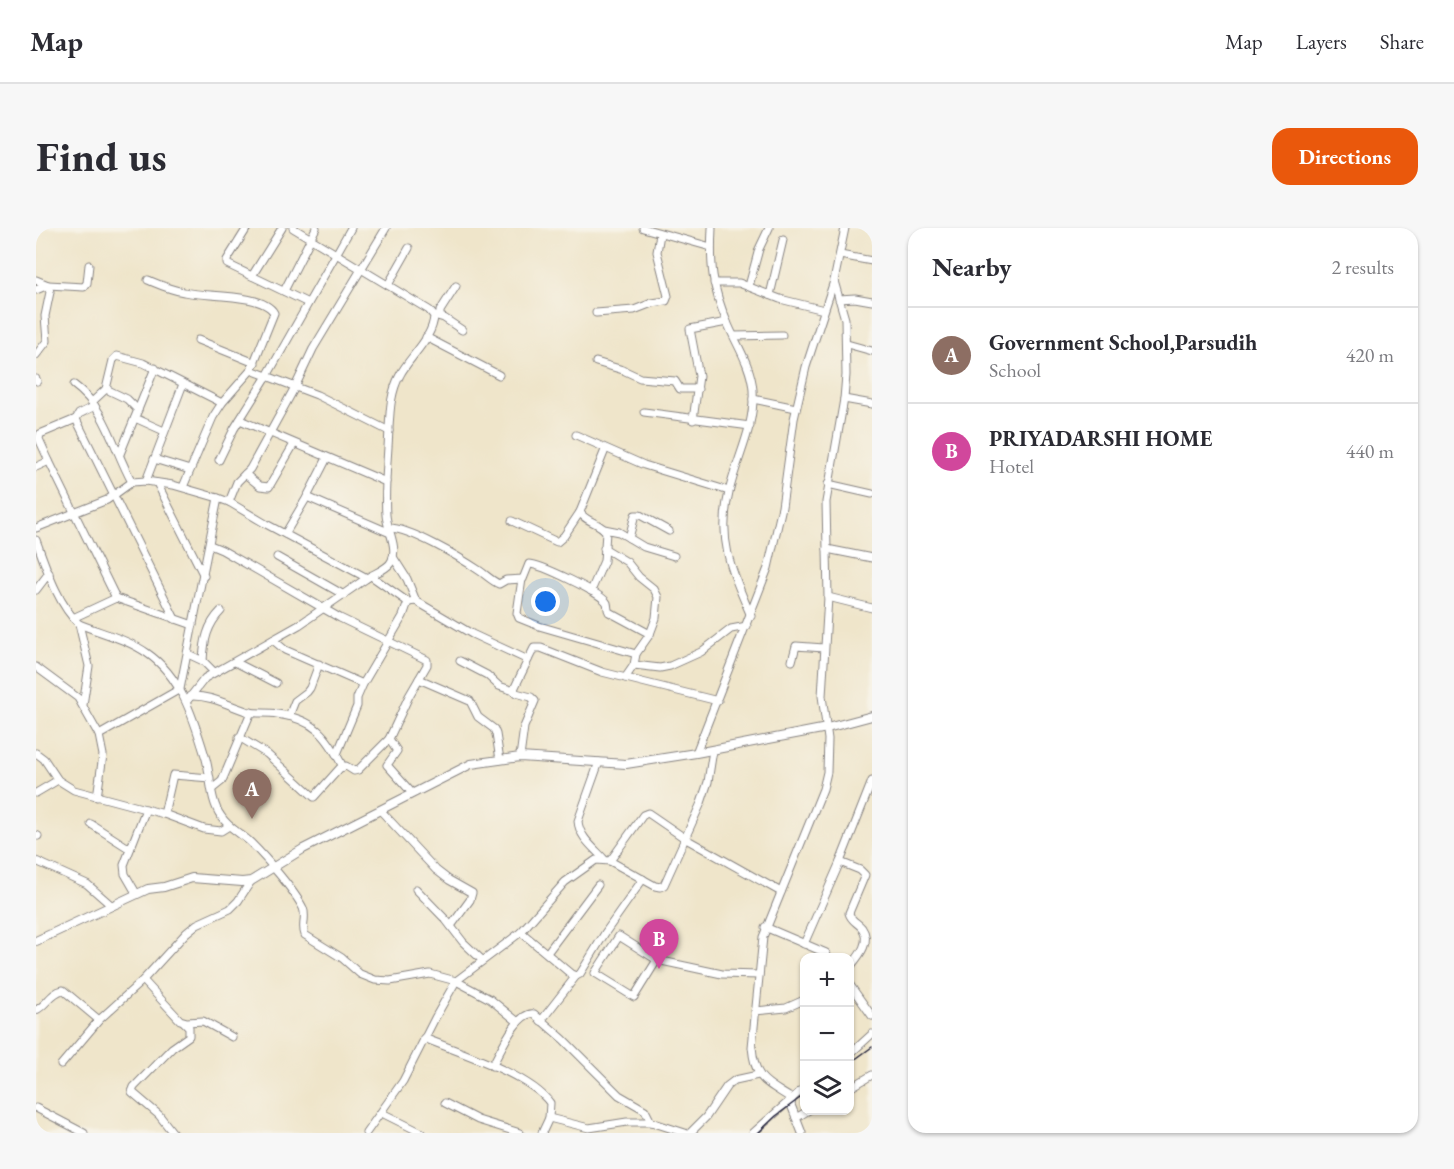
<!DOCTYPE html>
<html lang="en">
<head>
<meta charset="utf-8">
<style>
  body { margin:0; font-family:"EB Garamond",serif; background:#f7f7f7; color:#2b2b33 }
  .controls { position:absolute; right:18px; bottom:18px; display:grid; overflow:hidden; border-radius:12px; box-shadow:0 2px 4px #0004 }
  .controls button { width:54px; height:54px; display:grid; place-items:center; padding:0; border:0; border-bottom:2px solid #e1e1e2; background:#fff; color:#2b2b33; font:30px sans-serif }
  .you { position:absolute; left:510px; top:374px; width:21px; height:21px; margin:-15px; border:4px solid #fff; border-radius:50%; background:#1a73e8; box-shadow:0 0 0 9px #1a73e833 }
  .badge { display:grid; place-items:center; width:39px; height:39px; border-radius:50%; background:#ea580c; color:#fff; font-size:20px; font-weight:700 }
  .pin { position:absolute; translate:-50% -50px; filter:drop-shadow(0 2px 3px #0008) }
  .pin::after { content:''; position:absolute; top:32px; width:21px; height:18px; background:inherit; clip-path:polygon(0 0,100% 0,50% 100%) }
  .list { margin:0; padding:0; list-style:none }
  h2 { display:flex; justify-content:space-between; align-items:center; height:78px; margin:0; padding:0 24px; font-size:26px }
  h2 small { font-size:20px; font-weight:400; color:#7c7c81 }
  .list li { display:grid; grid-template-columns:39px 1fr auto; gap:18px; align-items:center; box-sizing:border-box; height:96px; padding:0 24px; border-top:2px solid #e1e1e2 }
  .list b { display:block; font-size:22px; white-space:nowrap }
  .list p { margin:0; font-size:20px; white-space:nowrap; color:#7c7c81 }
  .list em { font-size:20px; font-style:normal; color:#7c7c81 }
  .icon { flex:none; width:33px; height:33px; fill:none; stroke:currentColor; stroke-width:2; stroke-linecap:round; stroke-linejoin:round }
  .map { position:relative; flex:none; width:836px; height:905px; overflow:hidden; border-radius:18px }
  header { display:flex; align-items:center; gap:36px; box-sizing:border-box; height:84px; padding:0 30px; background:#fff; border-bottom:2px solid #e1e1e2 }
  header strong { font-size:28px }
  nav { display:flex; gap:33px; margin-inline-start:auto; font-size:21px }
  .intro { display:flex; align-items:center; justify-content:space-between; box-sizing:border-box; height:144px; padding:0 36px }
  h1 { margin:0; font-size:42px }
  .button { padding:15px 27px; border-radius:18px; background:#ea580c; color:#fff; font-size:21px; font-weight:700 }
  main { display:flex; gap:36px; padding:0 36px }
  aside { flex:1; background:#fff; border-radius:18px; box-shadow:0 2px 4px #0004 }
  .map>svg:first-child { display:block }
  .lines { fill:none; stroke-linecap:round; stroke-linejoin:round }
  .minor-casing { stroke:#888482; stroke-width:9 }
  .major-casing { stroke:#888482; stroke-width:10 }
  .minor { stroke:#fff; stroke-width:7 }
  .major { stroke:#fff; stroke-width:8 }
  .rail { stroke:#22223b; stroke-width:1.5 }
</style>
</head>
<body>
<header>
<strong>Map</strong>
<nav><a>Map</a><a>Layers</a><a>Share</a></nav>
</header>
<div class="intro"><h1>Find us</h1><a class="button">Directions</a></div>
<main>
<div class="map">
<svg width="836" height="905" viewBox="0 0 836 905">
  <rect width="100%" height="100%" fill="#f7f3e8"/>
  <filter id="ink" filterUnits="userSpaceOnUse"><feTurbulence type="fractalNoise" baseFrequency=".0167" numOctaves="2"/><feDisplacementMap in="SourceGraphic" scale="12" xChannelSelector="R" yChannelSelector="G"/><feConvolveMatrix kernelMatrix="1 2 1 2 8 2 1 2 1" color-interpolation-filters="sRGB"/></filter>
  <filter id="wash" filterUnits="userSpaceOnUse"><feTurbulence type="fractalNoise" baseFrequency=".008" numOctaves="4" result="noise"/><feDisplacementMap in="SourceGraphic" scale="24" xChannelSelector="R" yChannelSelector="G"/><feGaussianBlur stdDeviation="1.35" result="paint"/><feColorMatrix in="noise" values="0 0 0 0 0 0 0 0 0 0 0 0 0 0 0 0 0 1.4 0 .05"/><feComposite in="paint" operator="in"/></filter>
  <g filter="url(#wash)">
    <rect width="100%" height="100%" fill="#efe5ca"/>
  </g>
  <g filter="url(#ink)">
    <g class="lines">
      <g class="minor-casing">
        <g id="minor">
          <path d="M 211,0 L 191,32 L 191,36 L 272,75"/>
          <path d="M 607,0 L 675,19"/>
          <path d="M 676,0 C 674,37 676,59 691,94 C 700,116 715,137 717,162 C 719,200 701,229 693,264 C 681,313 696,344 715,388"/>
          <path d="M 804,27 L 836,33"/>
          <path d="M 216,48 L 246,0"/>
          <path d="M 0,52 L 12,57 L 14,64 L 9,88 L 11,113 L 0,127"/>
          <path d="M 112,52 C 124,57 135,62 148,64 C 168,69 228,65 238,85 L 215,142 L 186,175 L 177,189 L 147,259"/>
          <path d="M 678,55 L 703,55 L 744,71 L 788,82"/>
          <path d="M 352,57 L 373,20"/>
          <path d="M 713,58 L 723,21 L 733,0"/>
          <path d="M 0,62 L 12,57 L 48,59 L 51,55 L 53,37"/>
          <path d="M 248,63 L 280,0"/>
          <path d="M 734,67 L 747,12"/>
          <path d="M 803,71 L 819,70 L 836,73"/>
          <path d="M 560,85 L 598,82 L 616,75 L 630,73 L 632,68 L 621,24 L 624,6"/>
          <path d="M 401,88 L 408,90 L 426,102"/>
          <path d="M 404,88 L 404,83 L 420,58"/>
          <path d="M 698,108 L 746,107"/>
          <path d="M 390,109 L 463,147"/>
          <path d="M 162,112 L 219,135"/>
          <path d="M 811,116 L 836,123"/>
          <path d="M 560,134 L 587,142 L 604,150 L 639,153 L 644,161 L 662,161"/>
          <path d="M 215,142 L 281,167 L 353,203"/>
          <path d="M 0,151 L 1,153"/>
          <path d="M 38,157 C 71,181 77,220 96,254"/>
          <path d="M 70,161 L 91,171 L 102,182"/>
          <path d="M 717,171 L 760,180"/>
          <path d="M 808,171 L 836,176"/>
          <path d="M 56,174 L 70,161 L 77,132 L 81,128 L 107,135 L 186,175"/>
          <path d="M 608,184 L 714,198"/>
          <path d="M 99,190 L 128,203"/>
          <path d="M 40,191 L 139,391"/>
          <path d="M 204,192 L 350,254"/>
          <path d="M 657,192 L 663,148 L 654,101 L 691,94"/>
          <path d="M 540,207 L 608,237 L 693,263"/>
          <path d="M 84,226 L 119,140"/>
          <path d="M 291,230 L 271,269 L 352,304"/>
          <path d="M 118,231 L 154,242"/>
          <path d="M 183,232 L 198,201 L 231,148 L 315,0"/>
          <path d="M 13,233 L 3,211 L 4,206 L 40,191 L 43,186 L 59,178"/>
          <path d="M 0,239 L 13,233 L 80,370 L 157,397"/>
          <path d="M 209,246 L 224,258 L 233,259 L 258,216"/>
          <path d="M 110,253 L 147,156"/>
          <path d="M 121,255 L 168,348"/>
          <path d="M 792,256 L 836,266"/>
          <path d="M 193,274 L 201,254 L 214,241 L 259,159 L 277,121 L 350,0"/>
          <path d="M 476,293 L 521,314 L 528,308 L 544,284"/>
          <path d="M 0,300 L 71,272 L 96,254 L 110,253 L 137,257 L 182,270"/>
          <path d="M 352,300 C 373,299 425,330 444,343 C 450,347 456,353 463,356 L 470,352 L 487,351 L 493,336 C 504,336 566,365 571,375 C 572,378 571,381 573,384 L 614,406"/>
          <path d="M 568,301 L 583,304 L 608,319 L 638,328"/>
          <path d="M 249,306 L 271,269"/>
          <path d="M 593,310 L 599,287 L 604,287 L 633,303"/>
          <path d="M 0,312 C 10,339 22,377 43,396 C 65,405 91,411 111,425 C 146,449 158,492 170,531 C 175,549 174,573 185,588 C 192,600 206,606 215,615 C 230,630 258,662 267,680 C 271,689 265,698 269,707 L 306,730 L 324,746 L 339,752 L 354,753 L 394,746 L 420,753 L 399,790 L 367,853 L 330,905"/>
          <path d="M 174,317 L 186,322 L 304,390 L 391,432 L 391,437 L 373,468 L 353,511 L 361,523 L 351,537 L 376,565"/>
          <path d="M 568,320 L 591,334 L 603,349 L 618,361 L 622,369 L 620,390 L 614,406 L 600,426 L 598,437"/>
          <path d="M 791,321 L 836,330"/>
          <path d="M 241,329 L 308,367"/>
          <path d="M 357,329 L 371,351 L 380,373"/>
          <path d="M 335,348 L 372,374 L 380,373 L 436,406 L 492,432 L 478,461 L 480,465 L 495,469 L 499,473 L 488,499 L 484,529"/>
          <path d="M 486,351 L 481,385 L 483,390 L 503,398 L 600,426"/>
          <path d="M 0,362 L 13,345"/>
          <path d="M 555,363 L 568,333 L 570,304 C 564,294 549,294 544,284 L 569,222"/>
          <path d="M 792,369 L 836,380"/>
          <path d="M 37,390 L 80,370"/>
          <path d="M 43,396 L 53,438 L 47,477"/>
          <path d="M 237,412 L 249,422 L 327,456 L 367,388 L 372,374"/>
          <path d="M 152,426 L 167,433 L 178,444"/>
          <path d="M 492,432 L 498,420 L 505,420 L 566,444 L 682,473"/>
          <path d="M 167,433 C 168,413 171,397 185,383"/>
          <path d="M 424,433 L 451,447 L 463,458 L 478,463"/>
          <path d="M 756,433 L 760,418 L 788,420"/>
          <path d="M 199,434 L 240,455"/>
          <path d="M 0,439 L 42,470 L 63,507 L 67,527 L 61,569"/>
          <path d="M 589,450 L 598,437 L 624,440 L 634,438 L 665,424 L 695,401 L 711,398"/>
          <path d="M 383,451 L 434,473 L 442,489 L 458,501 L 460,506 L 464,532"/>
          <path d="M 154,468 C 176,467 193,478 213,484 C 222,486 232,484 241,486 C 278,491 291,507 307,539"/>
          <path d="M 151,473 L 169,450 L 263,397 L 331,350"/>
          <path d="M 253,488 L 259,473 L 271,464 L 274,460 L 283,436"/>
          <path d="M 63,507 L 144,461 L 182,270 L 193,274 L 230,296 L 331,350 C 338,345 353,341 356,332 C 362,319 351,301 350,287 C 348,259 352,229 353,200 C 354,181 355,163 364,147 C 374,128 397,110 398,88 L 393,82 L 257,0"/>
          <path d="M 203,509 L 231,526 L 278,569 L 304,540 L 310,538 L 318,543 L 322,542 L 353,511"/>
          <path d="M 0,525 L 8,531 L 22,552 L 38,562 L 128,586 L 168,601 L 185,603 L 193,598"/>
          <path d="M 660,525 L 732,340 L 746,279 L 758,191 L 770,139 L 798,53 L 809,0"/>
          <path d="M 301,526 L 321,478 L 321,470 L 327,456"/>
          <path d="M 563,534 L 542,593 C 543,609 558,620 568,631"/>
          <path d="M 176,561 L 186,553 L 215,484"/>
          <path d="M 0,565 L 22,552"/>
          <path d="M 345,583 L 400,642 L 413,652 L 436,665 L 434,672 L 415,698"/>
          <path d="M 128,586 L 137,547 L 174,550"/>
          <path d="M 55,596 L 94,621"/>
          <path d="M 0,607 L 2,608"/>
          <path d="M 0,633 L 51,656 L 76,678"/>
          <path d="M 574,633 L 607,587 L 612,585 L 650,611 L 745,664"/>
          <path d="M 804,634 L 824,642 L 829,647 L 813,685 C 815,693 821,694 826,700 C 836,714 822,729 814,739"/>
          <path d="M 380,661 L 410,692 L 427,714 L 446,732"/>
          <path d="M 100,665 L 89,646 L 88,637 L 110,581"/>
          <path d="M 729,699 L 790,725 L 792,730"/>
          <path d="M 485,704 L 535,746 L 540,748 L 544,746 L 569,705 L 607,651"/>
          <path d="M 768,716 L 804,634 L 836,553"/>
          <path d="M 511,725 L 562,657"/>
          <path d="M 621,732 L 583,708 L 559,745 L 598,769 L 621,732 L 686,746 L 723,747"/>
          <path d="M 107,752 L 144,792 L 151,794 L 167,793 L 196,809"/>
          <path d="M 814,757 L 836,788"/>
          <path d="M 0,782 C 10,778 15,764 27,762 L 63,792"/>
          <path d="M 719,783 L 750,780 L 768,772"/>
          <path d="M 505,793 L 540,748"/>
          <path d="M 482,794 L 454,771 L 420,753 L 485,704 L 529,654 L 560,632 L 574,633 L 619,658 L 624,659 L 628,657 L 665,575 L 672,554 L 677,522"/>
          <path d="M 388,810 C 422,824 493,846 514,875 L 513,890"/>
          <path d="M 814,826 L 836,806"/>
          <path d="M 25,837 L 63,792 L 107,752 L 150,705 L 161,696 L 194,681 L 202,673 L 215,653"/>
          <path d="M 456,838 C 464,824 481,783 498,786 L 527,811 L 583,867 L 609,882 L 615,894"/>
          <path d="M 814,860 L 836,847"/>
          <path d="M 409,875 L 442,892 L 484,905"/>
          <path d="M 0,880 L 48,905"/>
          <path d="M 346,885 L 386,905"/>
          <path d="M 760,890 L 773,882"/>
          <path d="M 137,905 L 123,887 L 96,864 L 98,859 L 136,820 L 153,808 L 153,799 L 148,794"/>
          <path d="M 506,905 L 513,890 L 553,900 L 591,894 L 615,894 L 649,905"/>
          <path d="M 654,905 L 670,889 L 691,858 L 699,852 L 722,847"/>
          <path d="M 717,905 L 768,860"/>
          <path d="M 766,905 L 755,877 L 756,871 C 730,854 719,853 716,819 L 727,709 L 787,561 L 791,544 L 792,511 L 786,468 L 792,369 L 790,274 L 808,171 L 810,147 L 809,91 L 798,53"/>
        </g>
      </g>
      <g class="major-casing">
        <path id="major" d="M 0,713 L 112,661 L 128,659 L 156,650 L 206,654 L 215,653 L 267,621 L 435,536 L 484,529 L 590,536 L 660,525 L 791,500 L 836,488"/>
      </g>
      <use href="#minor" class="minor"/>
      <use href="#major" class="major"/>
      <g class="rail">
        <path d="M 814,835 L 836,819"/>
        <path d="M 722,905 L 740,888 L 768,867"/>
      </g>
    </g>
  </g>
</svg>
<div class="controls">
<button>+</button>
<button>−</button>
<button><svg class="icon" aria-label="layers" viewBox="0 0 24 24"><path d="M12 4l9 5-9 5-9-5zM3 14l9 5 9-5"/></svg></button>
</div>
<div class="you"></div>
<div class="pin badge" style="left:216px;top:591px;background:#8d6e63">A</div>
<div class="pin badge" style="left:623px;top:741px;background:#d1479c">B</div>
</div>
<aside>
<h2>Nearby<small>2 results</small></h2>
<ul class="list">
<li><span class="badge" style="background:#8d6e63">A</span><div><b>Government School,Parsudih</b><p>School</p></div><em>420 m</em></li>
<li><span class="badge" style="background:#d1479c">B</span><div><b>PRIYADARSHI HOME</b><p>Hotel</p></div><em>440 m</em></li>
</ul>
</aside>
</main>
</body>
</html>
